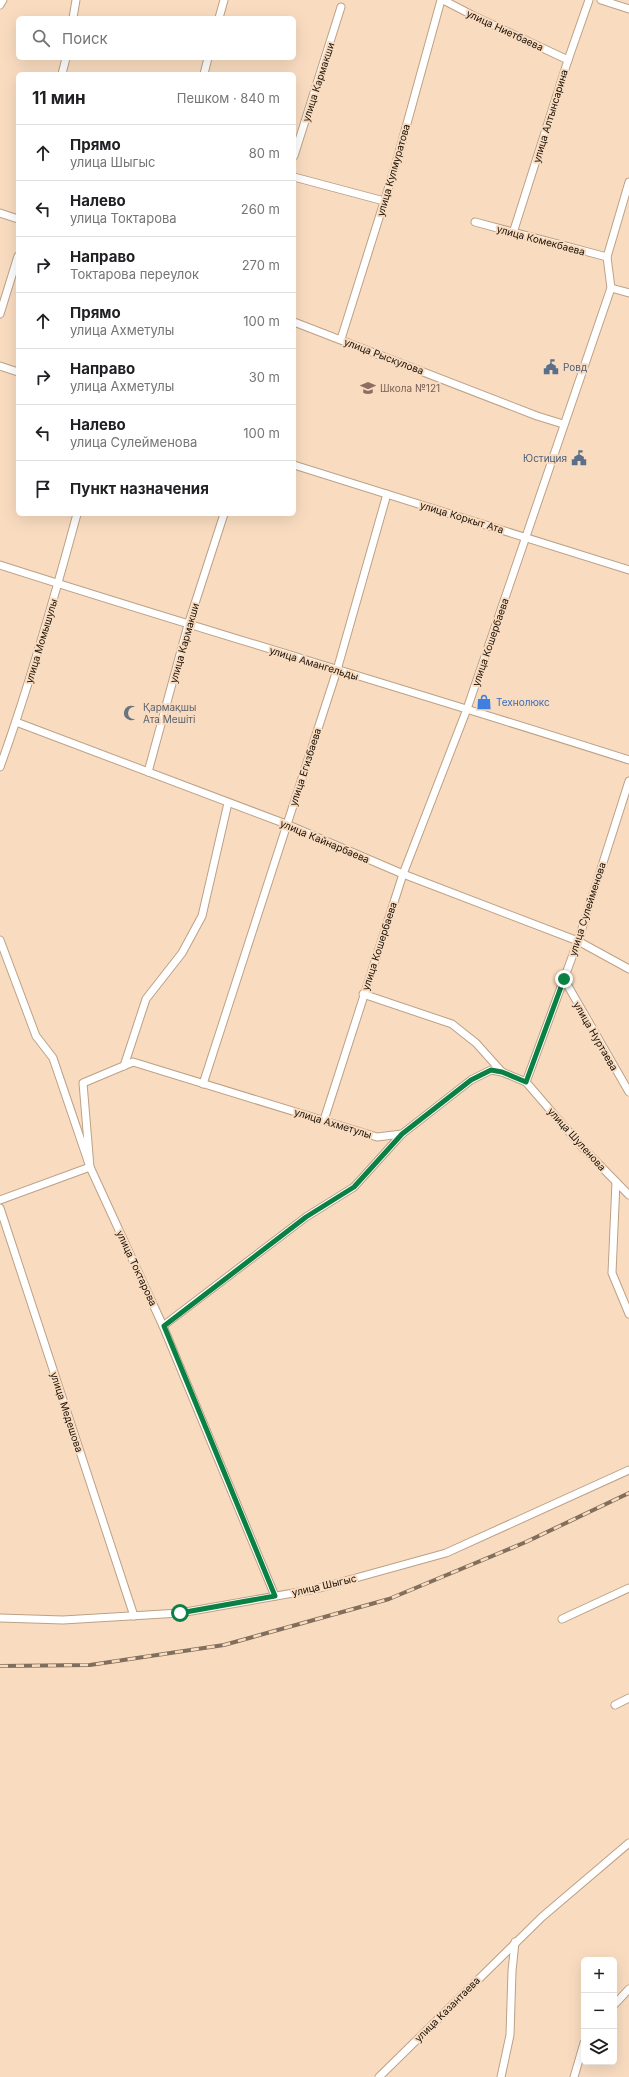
<!DOCTYPE html>
<html lang="ru">
<head>
<meta charset="utf-8">
<style>
  body { margin:0; font-family:Inter,sans-serif; background:#f6f6f6; color:#202124 }
  .controls { position:absolute; right:12px; bottom:12px; display:grid; overflow:hidden; border-radius:6px; box-shadow:0 4px 16px #0002 }
  .controls button { width:36px; height:36px; display:grid; place-items:center; padding:0; border:0; border-bottom:1px solid #e0e0e0; background:#fff; color:#202124; font:20px sans-serif }
  .stop { position:absolute; width:12px; height:12px; margin:-9px; border:3px solid #0b8043; border-radius:50%; background:#fff }
  .stop.end { background:#0b8043; border-color:#fff; box-shadow:0 1px 4px #0008 }
  .list { margin:0; padding:0; list-style:none }
  h2 { display:flex; justify-content:space-between; align-items:center; height:52px; margin:0; padding:0 16px; font-size:17px }
  h2 small { font-size:13px; font-weight:400; color:#757577 }
  .list li { display:grid; grid-template-columns:26px 1fr auto; gap:12px; align-items:center; box-sizing:border-box; height:56px; padding:0 16px; border-top:1px solid #e0e0e0 }
  .list b { display:block; font-size:15px; white-space:nowrap }
  .list p { margin:0; font-size:13px; white-space:nowrap; color:#757577 }
  .list em { font-size:13px; font-style:normal; color:#757577 }
  .icon { flex:none; width:22px; height:22px; fill:none; stroke:currentColor; stroke-width:2; stroke-linecap:round; stroke-linejoin:round }
  .map { position:relative; flex:none; width:629px; height:2077px; overflow:hidden }
  .search { position:absolute; background:#fff; box-shadow:0 4px 16px #0002; left:16px; top:16px; width:280px; height:44px; display:flex; align-items:center; gap:10px; box-sizing:border-box; padding:0 14px; border-radius:6px; color:#757577; font-size:15px }
  .panel { position:absolute; background:#fff; box-shadow:0 4px 16px #0002; left:16px; top:72px; width:280px; height:444px; border-radius:6px }
  .map>svg:first-child { display:block }
  .lines { fill:none; stroke-linecap:round; stroke-linejoin:round }
  .minor-casing { stroke:#bca186; stroke-width:9 }
  .minor { stroke:#fff; stroke-width:7 }
  .rail-casing { stroke:#816e5c; stroke-width:4 }
  .rail { stroke:#f9dcc0; stroke-width:2.5; stroke-dasharray:8; stroke-linecap:butt }
  .route { stroke:#0b8043; stroke-width:5 }
  .labels { text-anchor:middle; stroke-width:4; stroke-linejoin:round; paint-order:stroke }
  .street-label { font-size:10px; fill:#1b1107; stroke:#f9dcc0 }
  .service-label { font-size:10px; fill:#4e5e75; stroke:#f9dcc0; text-anchor:start }
  .education-label { font-size:10px; fill:#785e54; stroke:#f9dcc0; text-anchor:start }
  .shop-label { font-size:10px; fill:#366cbe; stroke:#f9dcc0; text-anchor:start }
  .worship-label { font-size:10px; fill:#5b616d; stroke:#f9dcc0; text-anchor:start }
</style>
</head>
<body>
<div class="map">
<svg width="629" height="2077" viewBox="0 0 629 2077">
  <rect width="100%" height="100%" fill="#f9dcc0"/>
  <g class="lines">
    <g class="minor-casing">
      <g id="minor">
        <path d="M 443,0 L 474,16 L 568,60"/>
        <path d="M 601,0 L 629,9"/>
        <path d="M 0,5 L 3,0"/>
        <path d="M 73,18 L 76,0"/>
        <path d="M 219,18 L 224,0"/>
        <path d="M 62,74 L 66,58"/>
        <path d="M 204,74 L 208,58"/>
        <path d="M 294,156 L 341,7"/>
        <path d="M 294,177 L 384,201"/>
        <path d="M 0,213 L 18,219"/>
        <path d="M 475,222 L 607,257"/>
        <path d="M 513,233 L 568,60 L 589,0"/>
        <path d="M 611,288 L 629,293"/>
        <path d="M 0,314 L 18,256"/>
        <path d="M 294,322 L 537,416 L 563,424"/>
        <path d="M 341,339 L 395,167 L 441,0"/>
        <path d="M 0,366 L 18,372"/>
        <path d="M 294,465 L 629,570"/>
        <path d="M 0,565 C 209,632 420,693 629,760"/>
        <path d="M 16,722 L 286,824 L 403,874 L 578,941 L 629,969"/>
        <path d="M 0,767 C 30,684 54,599 77,514"/>
        <path d="M 148,772 L 188,625 L 224,514"/>
        <path d="M 0,940 L 36,1036 L 53,1058 L 90,1167 L 163,1326 L 275,1596"/>
        <path d="M 564,979 L 629,1092"/>
        <path d="M 363,994 L 452,1024 L 476,1043 L 502,1072"/>
        <path d="M 124,1066 L 146,999 L 182,953 L 202,916 L 228,803"/>
        <path d="M 526,1082 L 578,941 L 629,781"/>
        <path d="M 203,1084 L 337,670 L 387,494"/>
        <path d="M 324,1120 L 403,874 L 467,709 L 611,288 L 607,257 L 629,182"/>
        <path d="M 616,1182 L 612,1273 L 629,1314"/>
        <path d="M 0,1200 L 90,1167 L 83,1083 L 133,1062 L 377,1137 L 402,1134 L 471,1080 L 491,1070 L 502,1072 L 526,1082 L 582,1147 L 629,1195"/>
        <path d="M 0,1208 L 134,1616"/>
        <path d="M 163,1326 L 306,1217 L 354,1187 L 402,1134"/>
        <path d="M 0,1618 L 63,1620 L 180,1613 L 316,1589 L 446,1553 L 629,1470"/>
        <path d="M 562,1619 L 629,1588"/>
        <path d="M 615,1705 L 629,1698"/>
        <path d="M 614,2005 L 629,1989"/>
        <path d="M 379,2077 L 542,1917 L 629,1843"/>
        <path d="M 501,2077 L 510,2035 L 512,1971 L 515,1942"/>
        <path d="M 574,2077 L 584,2043"/>
      </g>
    </g>
    <use href="#minor" class="minor"/>
    <g class="rail-casing">
      <path id="rail" d="M 0,1666 L 90,1665 L 224,1645 L 389,1599 L 526,1542 L 629,1493"/>
    </g>
    <use href="#rail" class="rail"/>
  </g>
  <g class="lines">
    <path class="route" d="M 180,1613 L 275,1596 L 164,1326 L 306,1217 L 354,1187 L 402,1134 L 471,1080 L 491,1070 L 502,1072 L 526,1082 L 564,979"/>
  </g>
  <defs>
    <g id="civic-bare" transform="scale(1.2)"><path d="M-.6-6.5H3V-4.5H.6V-3L4-1V1h2V6H-6V1h2V-1L-.6-3ZM-1.2 2.5V6h2.4V2.5Z" fill="#5c6f8a" stroke="#f9dcc0" stroke-width="2.5" paint-order="stroke"/></g>
    <g id="school-bare" transform="scale(1.2)"><path d="M0-5L7-2L0 1L-7-2ZM-4 1L0 2.5L4 1V4Q0 6-4 4Z" fill="#8d6e63" stroke="#f9dcc0" stroke-width="2.5" paint-order="stroke"/></g>
    <g id="shop-bare" transform="scale(1.2)"><path d="M-5-2.5h2.3a2.7 3.5 0 0 1 5.4 0H5L5.5 6h-11ZM-1.5-2.5h3a1.5 2.3 0 0 0-3 0Z" fill="#3f7fe0" stroke="#f9dcc0" stroke-width="2.5" paint-order="stroke"/></g>
    <g id="mosque-bare" transform="scale(1.2)"><path d="M3.5-4.9A6 6 0 1 0 3.5 4.9A5 5 0 1 1 3.5-4.9Z" fill="#6b7280" stroke="#f9dcc0" stroke-width="2.5" paint-order="stroke"/></g>
  </defs>
  <g fill-rule="evenodd">
    <use href="#civic-bare" x="551" y="367"/>
    <use href="#school-bare" x="368" y="388"/>
    <use href="#civic-bare" x="579" y="458"/>
    <use href="#shop-bare" x="484" y="702"/>
    <use href="#mosque-bare" x="131" y="713"/>
  </g>
  <g class="labels">
    <g class="street-label">
      <text transform="translate(505 30) rotate(25)" y="4">улица Ниетбаева</text>
      <text transform="translate(318 82) rotate(-72)" y="4">улица Кармакши</text>
      <text transform="translate(550 116) rotate(-73)" y="4">улица Алтынсарина</text>
      <text transform="translate(393 170) rotate(-74)" y="4">улица Кулмуратова</text>
      <text transform="translate(541 240) rotate(15)" y="4">улица Комекбаева</text>
      <text transform="translate(384 356) rotate(21)" y="4">улица Рыскулова</text>
      <text transform="translate(462 517) rotate(17)" y="4">улица Коркыт Ата</text>
      <text transform="translate(41 641) rotate(-73)" y="4">улица Момышулы</text>
      <text transform="translate(490 642) rotate(-71)" y="4">улица Кошербаева</text>
      <text transform="translate(184 643) rotate(-74)" y="4">улица Кармакши</text>
      <text transform="translate(314 663) rotate(17)" y="4">улица Амангельды</text>
      <text transform="translate(305 767) rotate(-72)" y="4">улица Егизбаева</text>
      <text transform="translate(325 841) rotate(23)" y="4">улица Кайнарбаева</text>
      <text transform="translate(587 909) rotate(-72)" y="4">улица Сулейменова</text>
      <text transform="translate(379 946) rotate(-72)" y="4">улица Кошербаева</text>
      <text transform="translate(596 1036) rotate(60)" y="4">улица Нуртаева</text>
      <text transform="translate(333 1123) rotate(17)" y="4">улица Ахметулы</text>
      <text transform="translate(577 1139) rotate(48)" y="4">улица Шуленова</text>
      <text transform="translate(137 1268) rotate(65)" y="4">улица Токтарова</text>
      <text transform="translate(67 1412) rotate(72)" y="4">улица Медешова</text>
      <text transform="translate(324 1585) rotate(-13)" y="4">улица Шыгыс</text>
      <text transform="translate(447 2009) rotate(-45)" y="4">улица Казантаева</text>
    </g>
    <g class="service-label">
      <text x="563" y="371">Ровд</text>
      <text x="567" y="462" text-anchor="end">Юстиция</text>
    </g>
    <g class="education-label">
      <text x="380" y="392">Школа №121</text>
    </g>
    <g class="shop-label">
      <text x="496" y="706">Технолюкс</text>
    </g>
    <g class="worship-label">
      <text x="143" y="711">Қармақшы<tspan x="143" dy="12">Ата Мешіті</tspan></text>
    </g>
  </g>
</svg>
<div class="controls">
<button>+</button>
<button>−</button>
<button><svg class="icon" aria-label="layers" viewBox="0 0 24 24"><path d="M12 4l9 5-9 5-9-5zM3 14l9 5 9-5"/></svg></button>
</div>
<div class="stop" style="left:180px;top:1613px"></div>
<div class="stop end" style="left:564px;top:979px"></div>
<div class="search"><svg class="icon" aria-label="search" viewBox="0 0 24 24"><circle cx="10" cy="10" r="6"/><path d="M15 15l6 6"/></svg>Поиск</div>
<section class="panel">
<h2>11 мин<small>Пешком · 840 m</small></h2>
<ul class="list">
<li><svg class="icon" aria-label="ahead" viewBox="0 0 24 24"><path d="M12 20V5M6 11l6-6 6 6"/></svg><div><b>Прямо</b><p>улица Шыгыс</p></div><em>80 m</em></li>
<li><svg class="icon" aria-label="left" viewBox="0 0 24 24"><path d="M17 20v-9H6M10 6l-5 5 5 5"/></svg><div><b>Налево</b><p>улица Токтарова</p></div><em>260 m</em></li>
<li><svg class="icon" aria-label="right" viewBox="0 0 24 24"><path d="M7 20v-9h11M14 6l5 5-5 5"/></svg><div><b>Направо</b><p>Токтарова переулок</p></div><em>270 m</em></li>
<li><svg class="icon" aria-label="ahead" viewBox="0 0 24 24"><path d="M12 20V5M6 11l6-6 6 6"/></svg><div><b>Прямо</b><p>улица Ахметулы</p></div><em>100 m</em></li>
<li><svg class="icon" aria-label="right" viewBox="0 0 24 24"><path d="M7 20v-9h11M14 6l5 5-5 5"/></svg><div><b>Направо</b><p>улица Ахметулы</p></div><em>30 m</em></li>
<li><svg class="icon" aria-label="left" viewBox="0 0 24 24"><path d="M17 20v-9H6M10 6l-5 5 5 5"/></svg><div><b>Налево</b><p>улица Сулейменова</p></div><em>100 m</em></li>
<li><svg class="icon" aria-label="arrive" viewBox="0 0 24 24"><path d="M6 21V4h12l-3 4 3 4H6"/></svg><div><b>Пункт назначения</b></div></li>
</ul>
</section>
</div>
</body>
</html>
